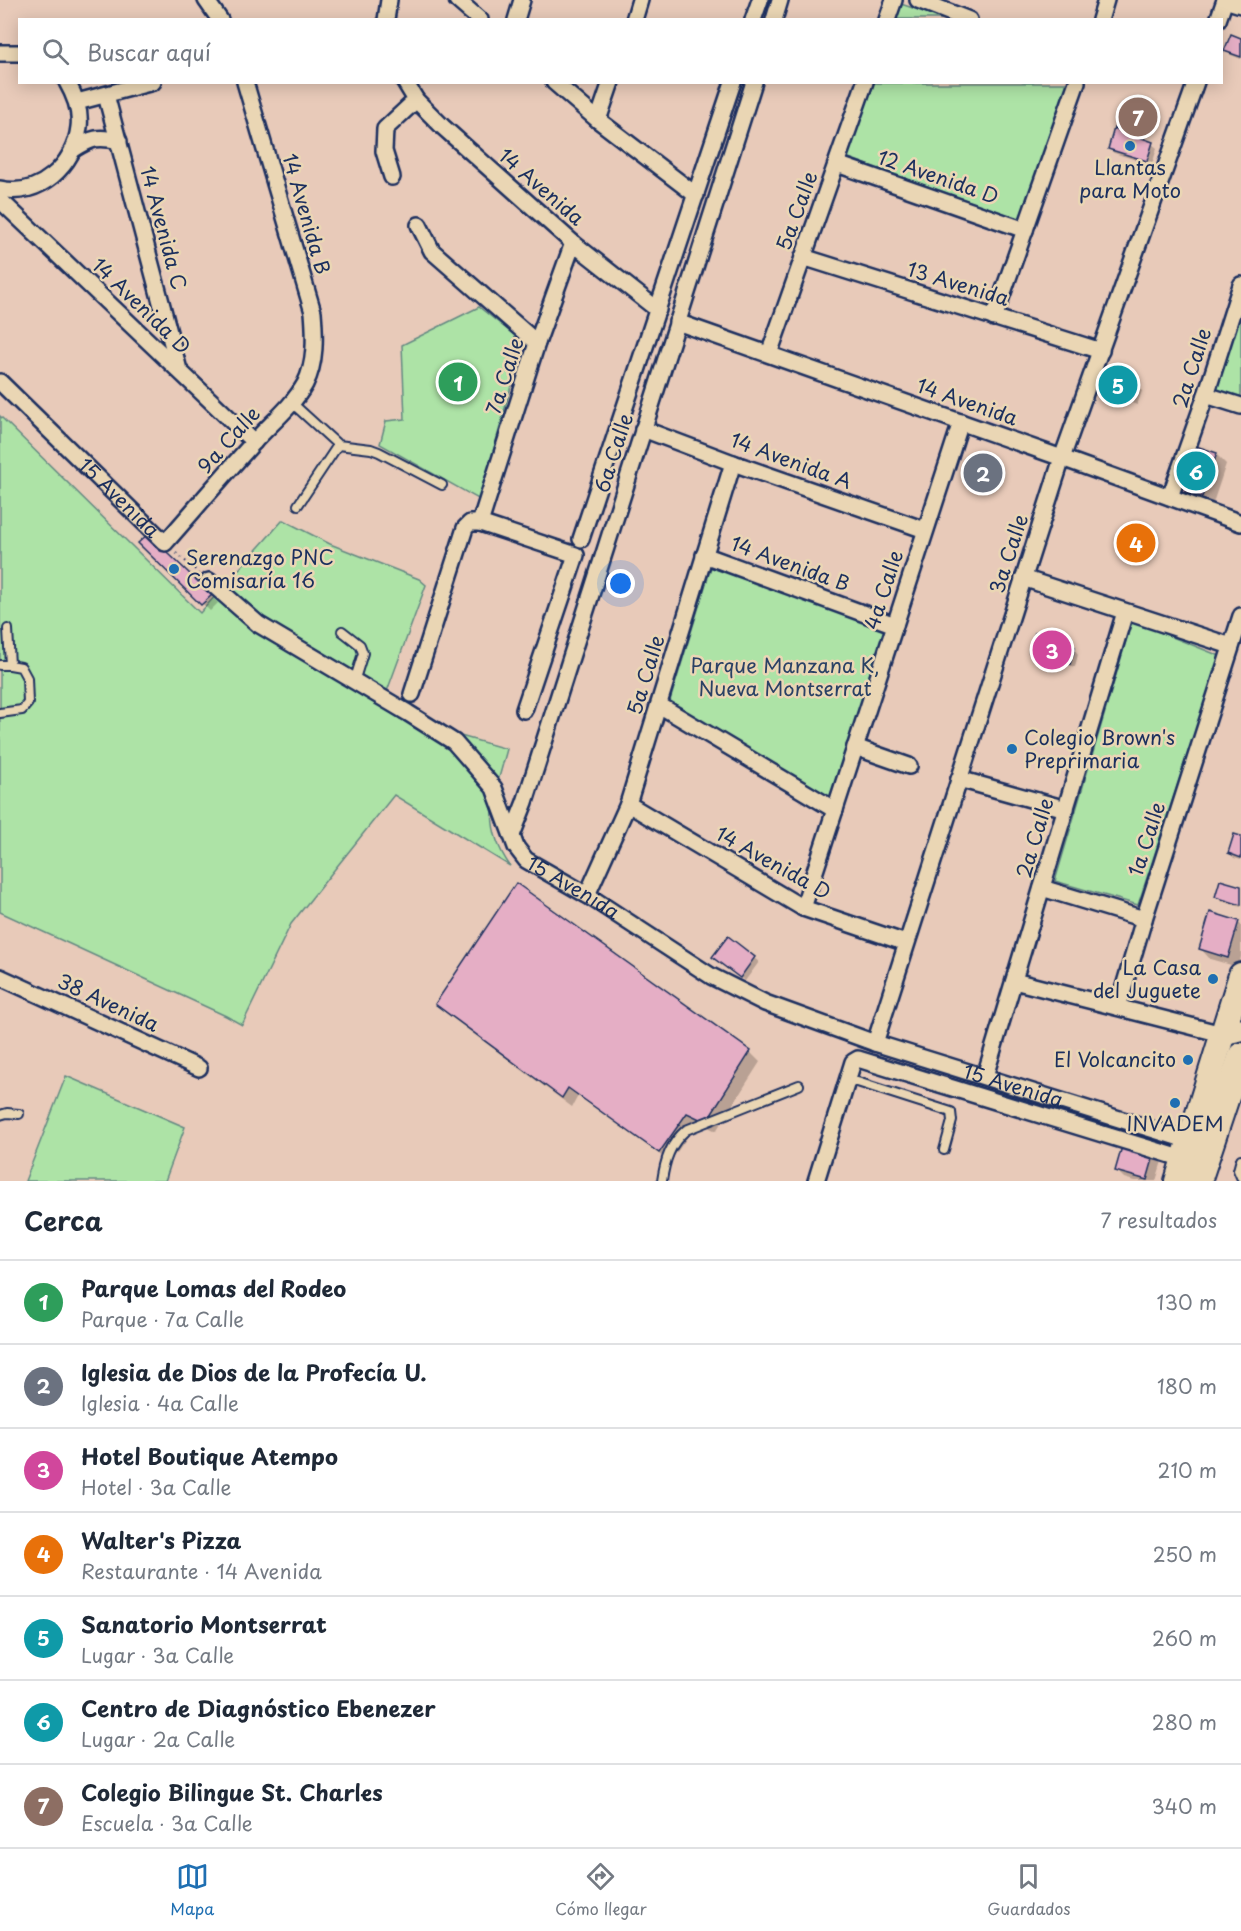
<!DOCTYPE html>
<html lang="es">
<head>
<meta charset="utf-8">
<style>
  body { margin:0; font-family:"Playpen Sans",sans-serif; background:#f6f6f7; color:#1f2937 }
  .you { position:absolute; left:621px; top:584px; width:21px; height:21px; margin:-15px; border:4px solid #fff; border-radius:50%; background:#1a73e8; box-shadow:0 0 0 9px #1a73e833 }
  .badge { display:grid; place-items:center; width:39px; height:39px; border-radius:50%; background:#1f6fb2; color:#fff; font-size:20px; font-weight:700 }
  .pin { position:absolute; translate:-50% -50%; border:3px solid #fff; box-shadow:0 2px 6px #0006 }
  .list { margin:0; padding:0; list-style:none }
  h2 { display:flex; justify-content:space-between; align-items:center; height:78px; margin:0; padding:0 24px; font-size:26px }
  h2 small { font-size:20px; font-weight:400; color:#747a83 }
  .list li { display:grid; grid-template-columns:39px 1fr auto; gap:18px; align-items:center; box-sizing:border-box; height:84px; padding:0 24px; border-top:2px solid #e0e1e3 }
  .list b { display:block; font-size:22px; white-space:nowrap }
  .list p { margin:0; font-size:20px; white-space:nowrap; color:#747a83 }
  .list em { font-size:20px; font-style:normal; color:#747a83 }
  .icon { flex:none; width:33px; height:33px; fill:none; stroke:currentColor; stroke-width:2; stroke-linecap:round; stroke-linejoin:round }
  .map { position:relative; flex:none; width:1241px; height:1181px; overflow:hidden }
  .search { position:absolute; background:#fff; box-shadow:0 3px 15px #0003; left:18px; right:18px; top:18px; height:66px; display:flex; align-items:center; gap:15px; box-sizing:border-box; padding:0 21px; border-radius:0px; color:#747a83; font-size:22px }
  .sheet { height:666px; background:#fff }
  nav { display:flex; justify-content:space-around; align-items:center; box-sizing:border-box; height:84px; border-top:2px solid #e0e1e3; background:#fff; font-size:16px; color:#747a83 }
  nav a { display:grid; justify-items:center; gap:3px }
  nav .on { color:#1f6fb2 }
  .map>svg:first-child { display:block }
  .green { fill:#ade3a6; stroke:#648982; stroke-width:1.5 }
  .shadow { fill:#0003 }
  .building { fill:#e5aec5; stroke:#1b2f5e; stroke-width:1.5 }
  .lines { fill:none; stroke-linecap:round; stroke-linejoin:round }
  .lane-casing { stroke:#1b2f5e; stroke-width:12 }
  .street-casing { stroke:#1b2f5e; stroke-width:20 }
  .secondary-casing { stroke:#1b2f5e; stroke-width:26 }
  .primary-casing { stroke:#1b2f5e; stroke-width:28 }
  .path { stroke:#1b2f5e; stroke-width:2; stroke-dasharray:1.5 4.5; stroke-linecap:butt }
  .lane { stroke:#ead6b4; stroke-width:8 }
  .street { stroke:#ead6b4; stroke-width:15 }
  .secondary { stroke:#ead6b4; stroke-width:21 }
  .primary { stroke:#ead6b4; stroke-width:24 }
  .poi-dot { fill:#1f6fb2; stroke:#ead6b4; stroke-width:2 }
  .labels { text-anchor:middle; stroke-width:5; stroke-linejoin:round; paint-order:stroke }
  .poi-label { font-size:20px; fill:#1b2f5e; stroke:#ead6b4 }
  .street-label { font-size:20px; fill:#1b2f5e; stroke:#ead6b4 }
  .park-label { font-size:20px; fill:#2a4165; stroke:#ead6b4 }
</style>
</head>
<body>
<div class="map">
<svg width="1241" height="1181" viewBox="0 0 1241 1181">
  <rect width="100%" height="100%" fill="#e8cab9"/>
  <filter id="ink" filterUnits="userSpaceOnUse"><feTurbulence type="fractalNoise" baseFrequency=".0167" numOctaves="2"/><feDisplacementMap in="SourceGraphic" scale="12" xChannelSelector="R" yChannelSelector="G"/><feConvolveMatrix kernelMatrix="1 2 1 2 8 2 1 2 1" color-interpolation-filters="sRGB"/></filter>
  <g filter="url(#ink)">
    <g class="green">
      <path d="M 901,4 L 945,19 L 895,19 Z"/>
      <path d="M 873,83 L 1068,83 L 1022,220 L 846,157 Z"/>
      <path d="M 1241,305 L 1241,404 L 1211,394 Z"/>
      <path d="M 479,307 L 523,342 L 480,500 L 380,444 L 386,421 L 405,419 L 402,345 Z"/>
      <path d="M 0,416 L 200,613 L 283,520 L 330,544 L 419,579 L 426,585 L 386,694 L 388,709 L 400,719 L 507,749 C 495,795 480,822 510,866 L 394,795 L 291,924 L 242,1025 L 226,1016 L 0,912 Z"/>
      <path d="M 712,564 L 888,629 L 831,801 L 669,704 Z"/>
      <path d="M 1132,621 L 1220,656 L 1138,905 L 1055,881 Z"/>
      <path d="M 66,1076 L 185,1127 L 165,1181 L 25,1181 Z"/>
    </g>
    <g class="shadow">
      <path d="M 1241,40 L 1241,59 L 1231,55 L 1226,51 Z"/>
      <path d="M 1152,144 L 1157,148 L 1152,165 L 1114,153 L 1109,149 Z"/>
      <path d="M 1135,383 L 1142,391 L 1137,405 L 1110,395 L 1102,388 Z"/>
      <path d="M 1216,454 L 1226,464 L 1212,506 L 1187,498 L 1177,488 Z"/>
      <path d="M 1147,528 L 1151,533 L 1140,568 L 1127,559 Z"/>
      <path d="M 148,536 L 218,603 L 210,611 L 140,543 Z"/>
      <path d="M 1074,649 L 1078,654 L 1075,667 L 1035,656 L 1031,652 Z"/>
      <path d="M 1241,838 L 1241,860 L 1234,858 L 1229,853 Z"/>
      <path d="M 1241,887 L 1241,907 L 1221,901 L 1217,897 Z"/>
      <path d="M 1238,922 L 1241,925 L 1241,957 L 1238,967 L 1210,959 L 1200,948 Z"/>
      <path d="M 754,958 L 759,962 L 745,981 L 719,962 Z"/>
      <path d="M 437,1004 L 750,1052 L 760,1062 L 716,1131 L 698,1122 L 670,1162 L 578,1096 L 572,1107 L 447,1014 Z"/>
      <path d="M 1155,1153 L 1162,1161 L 1156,1181 L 1134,1181 L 1124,1178 L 1117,1171 Z"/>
    </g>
    <g class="building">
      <path d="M 1231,34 L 1241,38 L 1241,57 L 1224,51 Z"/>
      <path d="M 1114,128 L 1153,142 L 1147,161 L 1108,149 Z"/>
      <path d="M 1107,371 L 1136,382 L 1130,399 L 1101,388 Z"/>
      <path d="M 1190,444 L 1217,453 L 1202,497 L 1175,489 Z"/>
      <path d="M 1137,523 L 1147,527 L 1135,564 L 1125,560 Z"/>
      <path d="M 148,534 L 212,595 L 201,605 L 138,543 Z"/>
      <path d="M 1035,633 L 1075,647 L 1070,664 L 1029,652 Z"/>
      <path d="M 1234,834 L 1241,836 L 1241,858 L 1228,853 Z"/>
      <path d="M 1220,880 L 1241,886 L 1241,905 L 1215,897 Z"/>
      <path d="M 516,883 L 751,1051 L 706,1122 L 687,1113 L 659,1153 L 568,1088 L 562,1098 L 435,1004 Z"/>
      <path d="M 1210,912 L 1239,921 L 1228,958 L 1199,949 Z"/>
      <path d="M 728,936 L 755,957 L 740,978 L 712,957 Z"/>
      <path d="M 1123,1143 L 1155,1152 L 1147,1180 L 1115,1171 Z"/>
    </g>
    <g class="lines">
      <g class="lane-casing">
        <g id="lane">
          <path d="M 292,403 L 338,445 L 371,449 L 379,452 L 442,485"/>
          <path d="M 298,505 L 338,445"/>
          <path d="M 8,629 L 10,665"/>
          <path d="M 342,631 L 360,645 L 363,653 L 354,682"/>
          <path d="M 0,665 L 10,665 L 21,667 L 27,678 L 28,703 L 22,710 L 0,713"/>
          <path d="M 848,1079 L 951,1112 L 952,1121 L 944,1150"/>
          <path d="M 0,1115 L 7,1113 L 19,1114"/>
          <path d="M 1241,1159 L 1238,1170 L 1241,1177"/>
          <path d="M 662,1181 C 665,1160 670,1144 686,1130 L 799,1085"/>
        </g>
      </g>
      <g class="street-casing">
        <g id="street">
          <path d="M 206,0 L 220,20"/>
          <path d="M 457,0 L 480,20"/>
          <path d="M 918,0 L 969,20"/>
          <path d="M 1225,0 L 1241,5"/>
          <path d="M 386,20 L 389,0"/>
          <path d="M 516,20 L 522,0"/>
          <path d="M 634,20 L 640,0"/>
          <path d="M 753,20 L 760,0"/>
          <path d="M 774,20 L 780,0"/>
          <path d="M 887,20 L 894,0"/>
          <path d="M 1100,20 L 1106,0"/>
          <path d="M 1218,20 L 1225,0"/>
          <path d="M 0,53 L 20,53"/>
          <path d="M 405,82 L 416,100 L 443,127 L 573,243 L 658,310"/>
          <path d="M 554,82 L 598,120 L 696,195"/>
          <path d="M 106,95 L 179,370"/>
          <path d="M 77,102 L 153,82"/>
          <path d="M 598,120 L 611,82"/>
          <path d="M 74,149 C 92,138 98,136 119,141"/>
          <path d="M 837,164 L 1025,230"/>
          <path d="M 392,177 L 384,151 L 385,129 L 416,100"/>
          <path d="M 0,189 C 39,198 75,165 79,127 C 81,112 75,96 67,82"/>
          <path d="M 0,200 L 254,442"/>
          <path d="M 419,225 L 432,251 L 537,343"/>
          <path d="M 803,257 L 1101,351"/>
          <path d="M 994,318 L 1077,82"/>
          <path d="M 677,322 L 1062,458 L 1241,523"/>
          <path d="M 769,354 L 865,82"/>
          <path id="s1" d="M 0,382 L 165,543 C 194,510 223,476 253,443 C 270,424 292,407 305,384 C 316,363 315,336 313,312 L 245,82"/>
          <path d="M 1206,395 L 1241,406"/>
          <path d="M 643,429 L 733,463 L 925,530"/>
          <path d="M 1170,497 L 1206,395 L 1241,285"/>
          <path d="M 480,523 L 537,343 L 573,243"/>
          <path d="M 581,539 L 733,82"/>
          <path d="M 704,555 L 895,625"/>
          <path d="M 1023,578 L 1231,646"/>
          <path id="s2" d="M 209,581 L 258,624 L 408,713 L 454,742 L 494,788 L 516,847 L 526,860 L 587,895 L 711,976 L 765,1003 L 875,1043 L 1190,1141"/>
          <path d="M 412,694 L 465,528 L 470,523 L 480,523 L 576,555 L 524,710"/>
          <path d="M 659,705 L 835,810"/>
          <path d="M 855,747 L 909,766"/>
          <path d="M 959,779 L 1066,809"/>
          <path d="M 628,804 L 803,908 L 906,943"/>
          <path d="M 512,835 L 525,802 L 754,82"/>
          <path d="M 1042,888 L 1144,919"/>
          <path d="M 587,895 L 628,804 L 733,463"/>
          <path d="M 803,908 L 961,422"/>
          <path d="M 0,977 L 199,1068"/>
          <path d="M 1014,981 L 1222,1034"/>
          <path d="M 1118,1007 L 1144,919 L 1241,616"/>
          <path d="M 875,1043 L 1062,458 L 1196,82"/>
          <path d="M 985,1076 L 1125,612"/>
          <path d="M 816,1181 L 853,1062 L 858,1059 L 1184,1159"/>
        </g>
      </g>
      <g class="secondary-casing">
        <path id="secondary" d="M 1222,1034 L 1241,1030"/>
      </g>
      <g class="primary-casing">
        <g id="primary">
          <path d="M 1177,1181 L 1241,975"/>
          <path d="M 1199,1181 L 1241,1055"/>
        </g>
      </g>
      <path class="path" d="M 176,553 L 199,573"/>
      <use href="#lane" class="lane"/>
      <use href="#street" class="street"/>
      <use href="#secondary" class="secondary"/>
      <use href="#primary" class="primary"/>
    </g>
  </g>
  <g class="poi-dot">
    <circle cx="1130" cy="146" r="6"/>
    <circle cx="174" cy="569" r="6"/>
    <circle cx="1012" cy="749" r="6"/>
    <circle cx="1213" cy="979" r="6"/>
    <circle cx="1188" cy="1060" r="6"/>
    <circle cx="1175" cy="1103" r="6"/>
  </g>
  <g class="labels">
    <g class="poi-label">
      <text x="1130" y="175">Llantas<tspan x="1130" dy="23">para Moto</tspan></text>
      <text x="186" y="565" text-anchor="start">Serenazgo PNC<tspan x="186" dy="23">Comisaría 16</tspan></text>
      <text x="1024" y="745" text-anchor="start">Colegio Brown's<tspan x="1024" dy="23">Preprimaria</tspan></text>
      <text x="1201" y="975" text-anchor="end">La Casa<tspan x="1201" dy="23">del Juguete</tspan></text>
      <text x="1176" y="1067" text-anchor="end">El Volcancito</text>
      <text x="1175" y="1131">INVADEM</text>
    </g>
    <g class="street-label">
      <text transform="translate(938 177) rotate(19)" y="7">12 Avenida D</text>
      <text transform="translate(541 187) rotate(41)" y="7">14 Avenida</text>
      <text transform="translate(797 211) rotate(-70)" y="7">5a Calle</text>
      <text transform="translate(306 214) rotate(74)" y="7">14 Avenida B</text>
      <text transform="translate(163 228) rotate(75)" y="7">14 Avenida C</text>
      <text transform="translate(958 284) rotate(17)" y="7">13 Avenida</text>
      <text transform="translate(141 306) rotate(44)" y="7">14 Avenida D</text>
      <text transform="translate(1192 368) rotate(-72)" y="7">2a Calle</text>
      <text transform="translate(505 376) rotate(-72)" y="7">7a Calle</text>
      <text transform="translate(967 402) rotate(19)" y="7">14 Avenida</text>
      <text transform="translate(229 440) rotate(-48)" y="7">9a Calle</text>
      <text transform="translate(614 453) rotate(-72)" y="7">6a Calle</text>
      <text transform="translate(791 461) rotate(20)" y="7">14 Avenida A</text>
      <text dy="7" stroke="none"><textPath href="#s1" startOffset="166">15 Avenida</textPath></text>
      <text transform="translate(1009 554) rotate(-72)" y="7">3a Calle</text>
      <text transform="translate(790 564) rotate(20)" y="7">14 Avenida B</text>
      <text transform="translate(884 590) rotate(-72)" y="7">4a Calle</text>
      <text transform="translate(646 675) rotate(-73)" y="7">5a Calle</text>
      <text transform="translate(1035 838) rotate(-73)" y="7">2a Calle</text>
      <text transform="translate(1147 839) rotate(-72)" y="7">1a Calle</text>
      <text transform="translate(773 863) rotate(29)" y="7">14 Avenida D</text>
      <text dy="7" stroke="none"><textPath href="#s2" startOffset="489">15 Avenida</textPath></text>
      <text transform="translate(108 1003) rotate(25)" y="7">38 Avenida</text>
      <text dy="7" stroke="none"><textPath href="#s2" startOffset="975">15 Avenida</textPath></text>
    </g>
    <g class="park-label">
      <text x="785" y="673">Parque Manzana K,<tspan x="785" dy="23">Nueva Montserrat</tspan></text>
    </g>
  </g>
</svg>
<div class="you"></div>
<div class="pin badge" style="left:458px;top:382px;background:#2e9e5b">1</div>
<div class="pin badge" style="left:983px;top:473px;background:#6b7280">2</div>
<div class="pin badge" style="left:1052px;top:650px;background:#d1479c">3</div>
<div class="pin badge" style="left:1136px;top:543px;background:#e8710a">4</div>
<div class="pin badge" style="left:1118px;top:385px;background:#0f9aa8">5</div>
<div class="pin badge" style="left:1196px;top:471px;background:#0f9aa8">6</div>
<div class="pin badge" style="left:1138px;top:117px;background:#8d6e63">7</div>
<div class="search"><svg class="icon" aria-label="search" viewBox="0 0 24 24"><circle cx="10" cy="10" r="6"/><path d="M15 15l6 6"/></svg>Buscar aquí</div>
</div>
<section class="sheet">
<h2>Cerca<small>7 resultados</small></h2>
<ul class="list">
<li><span class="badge" style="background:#2e9e5b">1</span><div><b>Parque Lomas del Rodeo</b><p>Parque · 7a Calle</p></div><em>130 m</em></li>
<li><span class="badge" style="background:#6b7280">2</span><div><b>Iglesia de Dios de la Profecía U.</b><p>Iglesia · 4a Calle</p></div><em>180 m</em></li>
<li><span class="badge" style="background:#d1479c">3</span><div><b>Hotel Boutique Atempo</b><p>Hotel · 3a Calle</p></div><em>210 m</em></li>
<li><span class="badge" style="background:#e8710a">4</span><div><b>Walter's Pizza</b><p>Restaurante · 14 Avenida</p></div><em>250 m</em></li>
<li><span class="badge" style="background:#0f9aa8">5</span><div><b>Sanatorio Montserrat</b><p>Lugar · 3a Calle</p></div><em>260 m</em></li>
<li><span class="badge" style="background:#0f9aa8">6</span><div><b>Centro de Diagnóstico Ebenezer</b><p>Lugar · 2a Calle</p></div><em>280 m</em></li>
<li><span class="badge" style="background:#8d6e63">7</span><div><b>Colegio Bilingue St. Charles</b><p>Escuela · 3a Calle</p></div><em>340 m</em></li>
</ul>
</section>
<nav>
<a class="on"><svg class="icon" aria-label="map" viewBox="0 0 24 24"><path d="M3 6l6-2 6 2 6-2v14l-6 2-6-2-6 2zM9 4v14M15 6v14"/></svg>Mapa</a>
<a><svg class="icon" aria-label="directions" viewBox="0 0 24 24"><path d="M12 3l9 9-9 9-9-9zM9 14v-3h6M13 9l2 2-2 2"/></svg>Cómo llegar</a>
<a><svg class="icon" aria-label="saved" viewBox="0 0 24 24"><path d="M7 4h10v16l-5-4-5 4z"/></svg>Guardados</a>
</nav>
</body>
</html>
